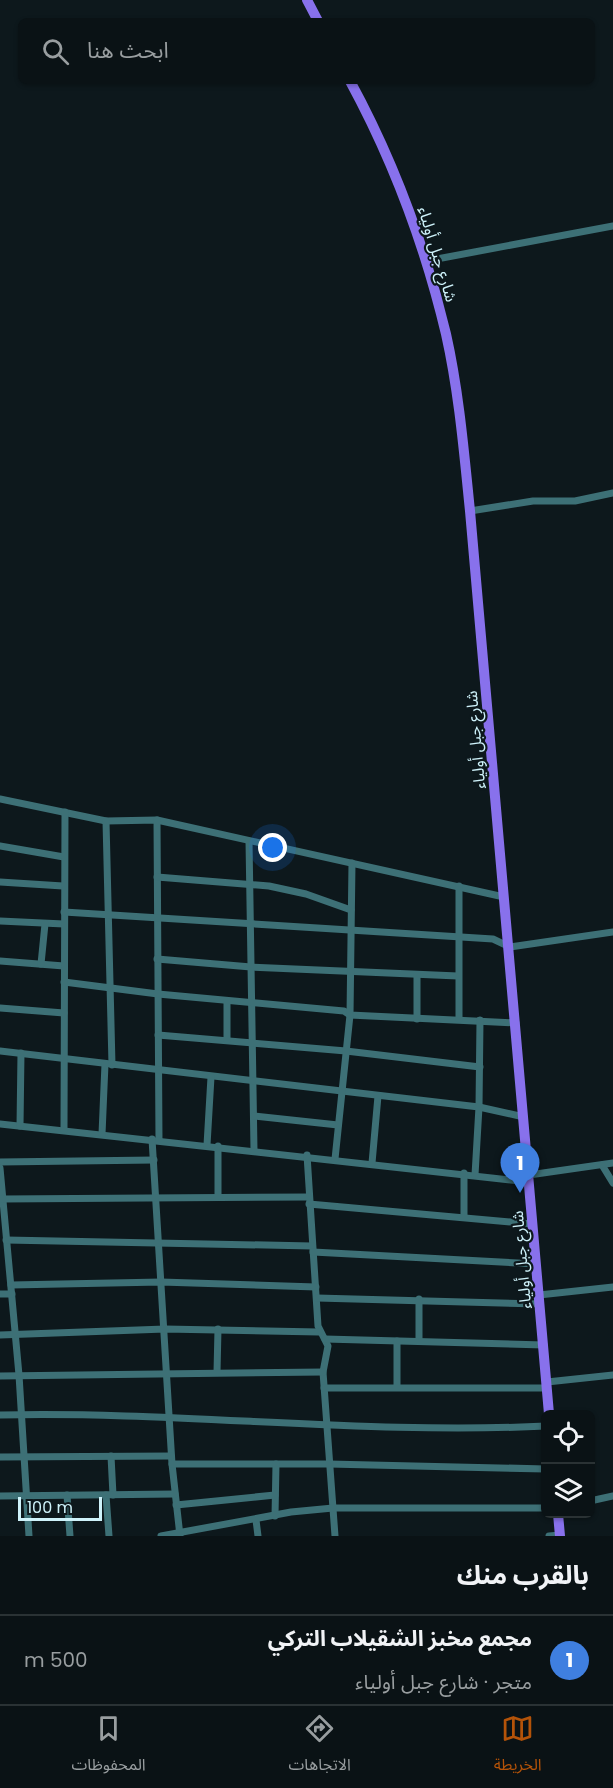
<!DOCTYPE html>
<html lang="ar">
<head>
<meta charset="utf-8">
<style>
  body { margin:0; font-family:Poppins,"Noto Sans Arabic",sans-serif; background:#131b1e; color:#f1f3f6; direction:rtl }
  .controls { position:absolute; right:18px; bottom:18px; display:grid; overflow:hidden; border-radius:9px; box-shadow:0 2px 4px #0004 }
  .controls button { width:54px; height:54px; display:grid; place-items:center; padding:0; border:0; border-bottom:2px solid #2a3234; background:#0a1215; color:#f1f3f6; font:30px sans-serif }
  .scale { position:absolute; left:18px; bottom:15px; width:84px; box-sizing:border-box; padding-left:6px; border:3px solid #cef2fa; border-top:0; font-size:16px; line-height:21px; white-space:nowrap; color:#cef2fa; -webkit-text-stroke:4px #0d181c; paint-order:stroke }
  .you { position:absolute; left:273px; top:848px; width:21px; height:21px; margin:-15px; border:4px solid #fff; border-radius:50%; background:#1a73e8; box-shadow:0 0 0 9px #1a73e833 }
  .badge { display:grid; place-items:center; width:39px; height:39px; border-radius:50%; background:#b45309; color:#fff; font-size:20px; font-weight:700 }
  .pin { position:absolute; translate:-50% -50px; filter:drop-shadow(0 2px 3px #0008) }
  .pin::after { content:''; position:absolute; top:32px; width:21px; height:18px; background:inherit; clip-path:polygon(0 0,100% 0,50% 100%) }
  .list { margin:0; padding:0; list-style:none }
  h2 { display:flex; justify-content:space-between; align-items:center; height:78px; margin:0; padding:0 24px; font-size:26px }
  h2 small { font-size:20px; font-weight:400; color:#999ea0 }
  .list li { display:grid; grid-template-columns:39px 1fr auto; gap:18px; align-items:center; box-sizing:border-box; height:90px; padding:0 24px; border-top:2px solid #2a3234 }
  .list b { display:block; font-size:22px; white-space:nowrap }
  .list p { margin:0; font-size:20px; white-space:nowrap; color:#999ea0 }
  .list em { font-size:20px; font-style:normal; color:#999ea0 }
  .icon { flex:none; width:33px; height:33px; fill:none; stroke:currentColor; stroke-width:2; stroke-linecap:round; stroke-linejoin:round }
  .map { position:relative; flex:none; width:613px; height:1536px; overflow:hidden; direction:ltr }
  .search { position:absolute; background:#0a1215; box-shadow:0 2px 4px #0004; left:18px; right:18px; top:18px; height:66px; display:flex; align-items:center; gap:15px; box-sizing:border-box; padding:0 21px; border-radius:9px; color:#999ea0; font-size:22px }
  .sheet { height:168px; background:#0a1215 }
  nav { display:flex; justify-content:space-around; align-items:center; box-sizing:border-box; height:84px; border-top:2px solid #2a3234; background:#0a1215; font-size:16px; color:#999ea0 }
  nav a { display:grid; justify-items:center; gap:3px }
  nav .on { color:#b45309 }
  .map>svg:first-child { display:block }
  .lines { fill:none; stroke-linecap:round; stroke-linejoin:round }
  .minor { stroke:#3d7076; stroke-width:7 }
  .trunk { stroke:#8871ec; stroke-width:10 }
  .labels { text-anchor:middle; stroke-width:4.5; stroke-linejoin:round; paint-order:stroke }
  .street-label { font-size:16px; fill:#cef2fa; stroke:#0d181c }
</style>
</head>
<body>
<div class="map">
<svg width="613" height="1536" viewBox="0 0 613 1536">
  <rect width="100%" height="100%" fill="#0d181c"/>
  <g class="lines">
    <g class="minor">
      <path d="M 426,261 L 613,226"/>
      <path d="M 470,511 L 533,501 L 575,501 L 613,493"/>
      <path d="M 0,799 L 106,821 L 157,820 L 504,897"/>
      <path d="M 157,820 L 159,1140"/>
      <path d="M 106,821 L 112,1065"/>
      <path d="M 249,841 L 254,1150"/>
      <path d="M 0,846 L 64,857"/>
      <path d="M 157,877 L 269,886 L 306,894 L 351,910"/>
      <path d="M 0,882 L 63,886"/>
      <path d="M 64,912 L 493,939 L 510,947 L 613,932"/>
      <path d="M 0,921 L 64,924"/>
      <path d="M 157,959 L 251,967 L 458,976"/>
      <path d="M 0,961 L 64,966"/>
      <path d="M 41,964 L 45,924"/>
      <path d="M 64,982 L 158,994 L 344,1011 L 350,1015 L 516,1023"/>
      <path d="M 0,1008 L 64,1013"/>
      <path d="M 417,1019 L 417,975"/>
      <path d="M 459,1019 L 459,886"/>
      <path d="M 158,1035 L 346,1051 L 480,1067"/>
      <path d="M 227,1040 L 227,1001"/>
      <path d="M 0,1051 L 479,1107 L 524,1117"/>
      <path d="M 254,1116 L 338,1125"/>
      <path d="M 0,1124 L 529,1182"/>
      <path d="M 20,1126 L 21,1053"/>
      <path d="M 64,1130 L 65,812"/>
      <path d="M 102,1134 L 105,1064"/>
      <path d="M 152,1139 L 172,1464 L 180,1536"/>
      <path d="M 207,1145 L 211,1077"/>
      <path d="M 218,1146 L 218,1197"/>
      <path d="M 307,1155 L 318,1326 L 328,1346 L 323,1372 L 335,1536"/>
      <path d="M 335,1159 L 350,1015 L 352,863"/>
      <path d="M 0,1162 L 154,1160"/>
      <path d="M 372,1163 L 378,1096"/>
      <path d="M 602,1165 L 613,1183"/>
      <path d="M 0,1168 L 19,1375 L 29,1536"/>
      <path d="M 464,1173 L 464,1217"/>
      <path d="M 475,1175 L 479,1107 L 480,1020"/>
      <path d="M 529,1175 L 613,1163"/>
      <path d="M 2,1199 L 308,1197"/>
      <path d="M 309,1204 L 533,1224"/>
      <path d="M 6,1240 L 312,1246"/>
      <path d="M 313,1252 L 536,1264"/>
      <path d="M 11,1285 L 161,1282 L 316,1287"/>
      <path d="M 0,1294 L 12,1294"/>
      <path d="M 539,1295 L 613,1287"/>
      <path d="M 317,1298 L 540,1304"/>
      <path d="M 419,1299 L 419,1341"/>
      <path d="M 0,1335 L 165,1329 L 319,1332"/>
      <path d="M 325,1339 L 544,1345"/>
      <path d="M 217,1372 L 218,1329"/>
      <path d="M 0,1376 L 323,1372"/>
      <path d="M 547,1382 L 613,1375"/>
      <path d="M 397,1387 L 397,1341"/>
      <path d="M 324,1388 L 547,1388"/>
      <path d="M 0,1415 C 182,1411 364,1435 546,1426"/>
      <path d="M 111,1456 L 113,1495"/>
      <path d="M 0,1457 L 171,1456"/>
      <path d="M 172,1464 L 329,1464 L 546,1469"/>
      <path d="M 67,1495 L 70,1536"/>
      <path d="M 106,1495 L 109,1536"/>
      <path d="M 0,1496 L 175,1494"/>
      <path d="M 590,1501 L 613,1496"/>
      <path d="M 176,1505 L 275,1495"/>
      <path d="M 275,1516 L 276,1464"/>
      <path d="M 256,1520 L 258,1536"/>
      <path d="M 161,1536 L 291,1512 L 333,1508 L 546,1508"/>
      <path d="M 549,1536 L 560,1535"/>
    </g>
    <g class="trunk">
      <path d="M 307,0 L 318,21"/>
      <path d="M 350,81 C 393,160 425,246 446,334 C 459,392 464,452 470,511 L 549,1414"/>
      <path d="M 558,1514 L 560,1536"/>
    </g>
  </g>
  <g class="labels">
    <g class="street-label">
      <text transform="translate(438 254) rotate(73)" y="6">شارع جبل أولياء</text>
      <text transform="translate(475 740) rotate(-95)" y="6">شارع جبل أولياء</text>
      <text transform="translate(521 1260) rotate(-95)" y="6">شارع جبل أولياء</text>
    </g>
  </g>
</svg>
<div class="controls">
<button><svg class="icon" aria-label="locate" viewBox="0 0 24 24"><circle cx="12" cy="12" r="6"/><path d="M12 2v4M12 18v4M2 12h4M18 12h4"/></svg></button>
<button><svg class="icon" aria-label="layers" viewBox="0 0 24 24"><path d="M12 4l9 5-9 5-9-5zM3 14l9 5 9-5"/></svg></button>
</div>
<div class="scale">100 m</div>
<div class="you"></div>
<div class="pin badge" style="left:520px;top:1193px;background:#3f7fe0">1</div>
<div class="search"><svg class="icon" aria-label="search" viewBox="0 0 24 24"><circle cx="10" cy="10" r="6"/><path d="M15 15l6 6"/></svg>ابحث هنا</div>
</div>
<section class="sheet">
<h2>بالقرب منك<small></small></h2>
<ul class="list">
<li><span class="badge" style="background:#3f7fe0">1</span><div><b>مجمع مخبز الشقيلاب التركي</b><p>متجر · شارع جبل أولياء</p></div><em>500 m</em></li>
</ul>
</section>
<nav>
<a class="on"><svg class="icon" aria-label="map" viewBox="0 0 24 24"><path d="M3 6l6-2 6 2 6-2v14l-6 2-6-2-6 2zM9 4v14M15 6v14"/></svg>الخريطة</a>
<a><svg class="icon" aria-label="directions" viewBox="0 0 24 24"><path d="M12 3l9 9-9 9-9-9zM9 14v-3h6M13 9l2 2-2 2"/></svg>الاتجاهات</a>
<a><svg class="icon" aria-label="saved" viewBox="0 0 24 24"><path d="M7 4h10v16l-5-4-5 4z"/></svg>المحفوظات</a>
</nav>
</body>
</html>
